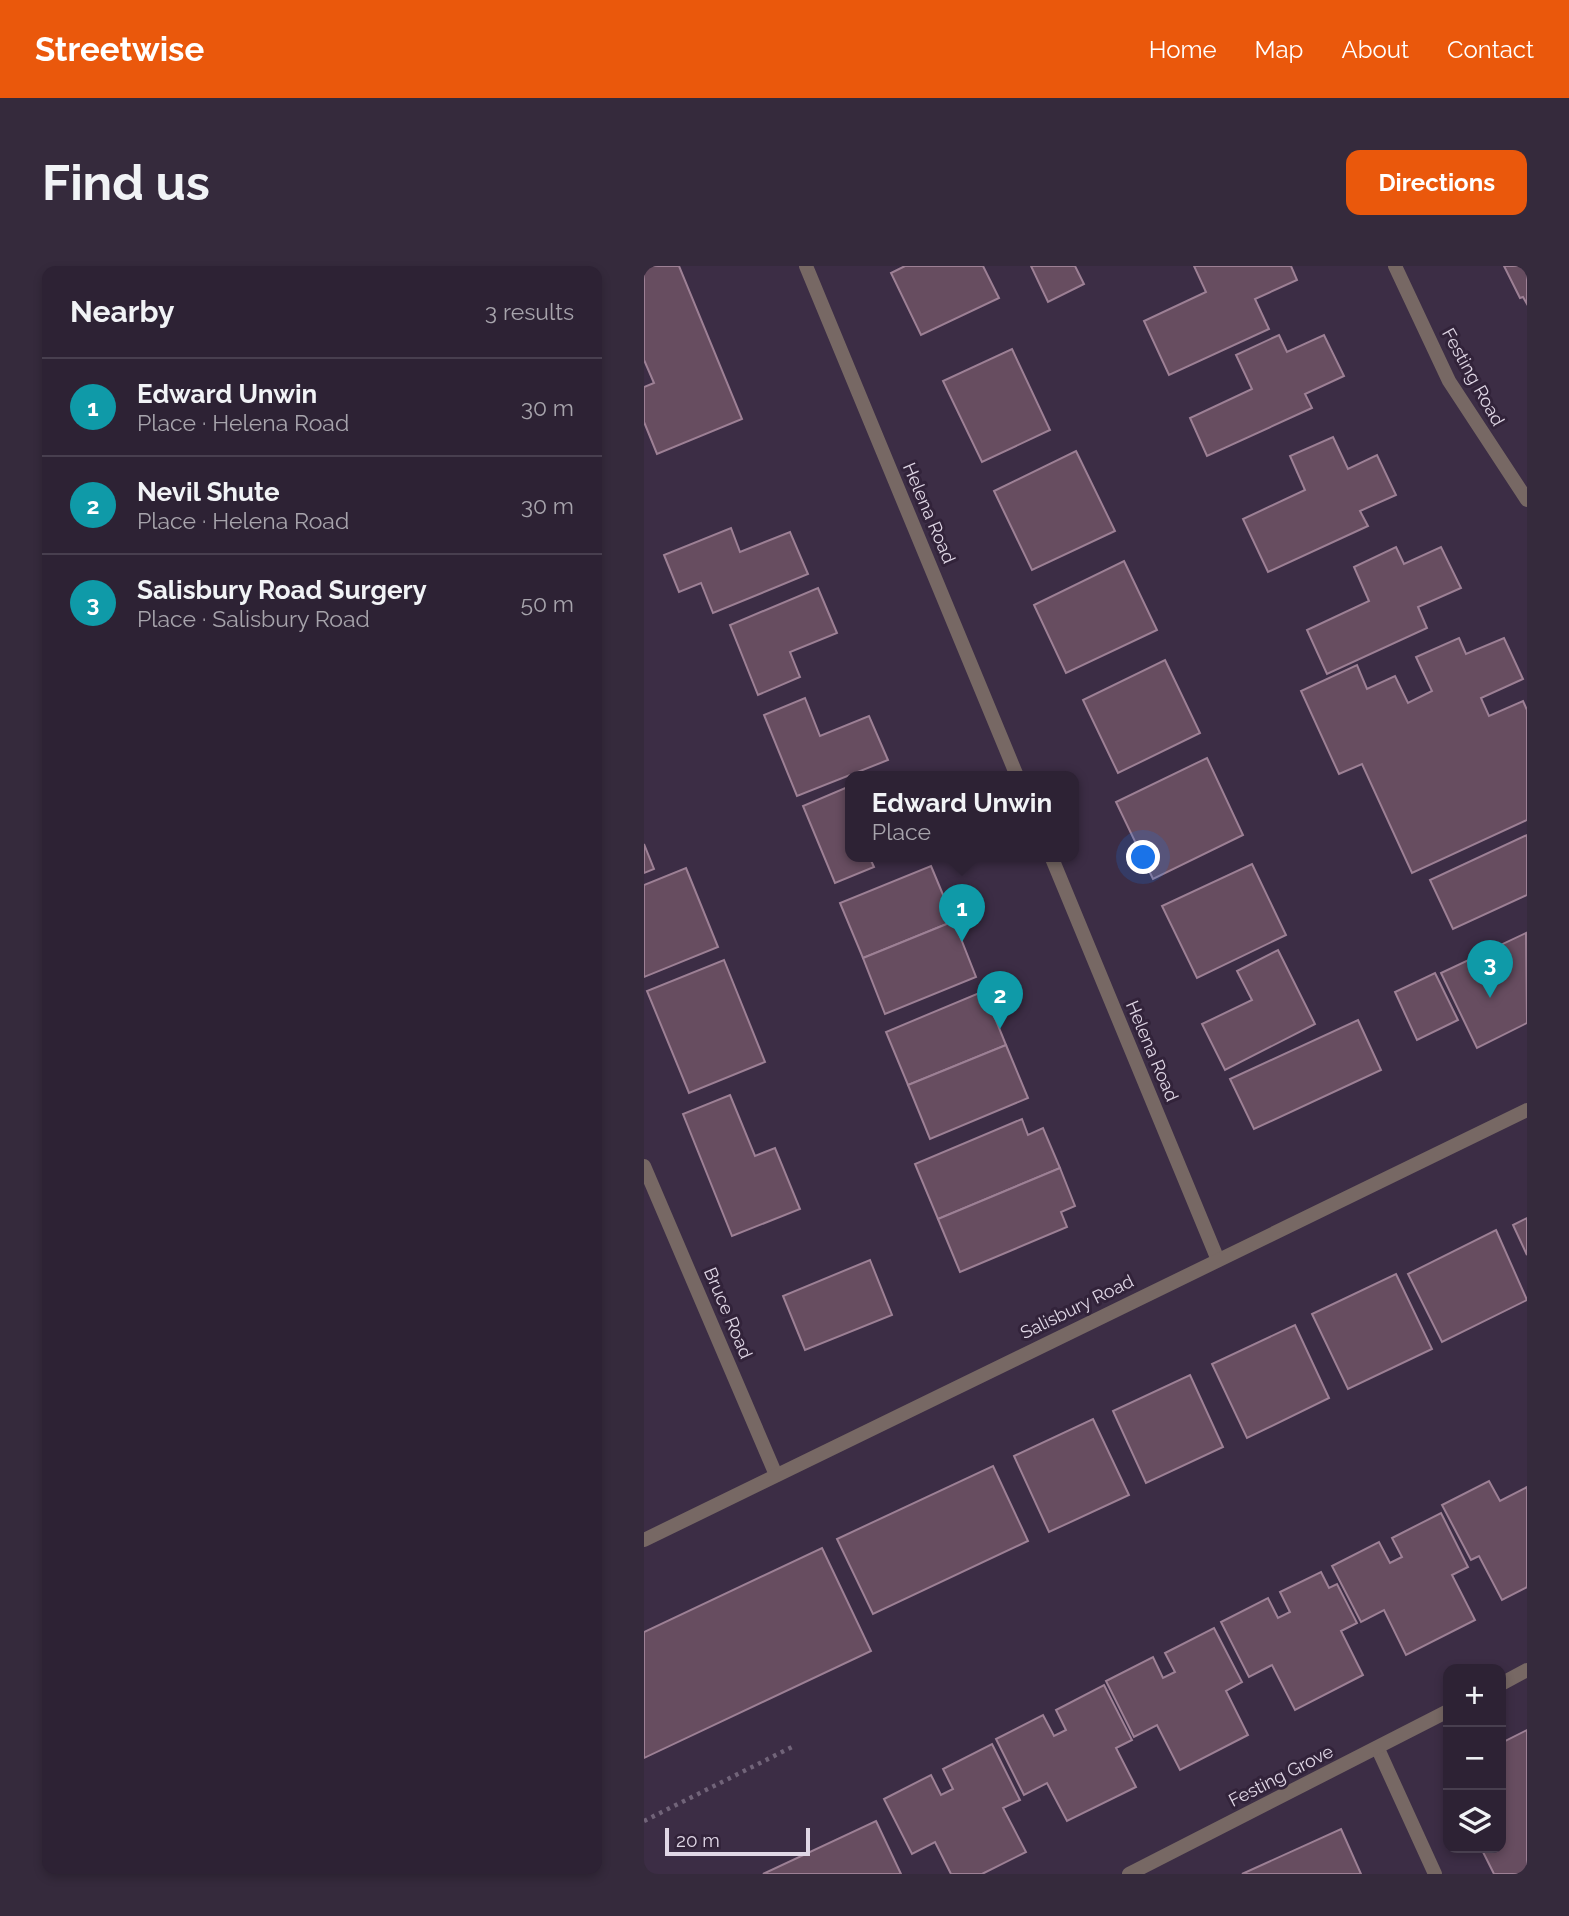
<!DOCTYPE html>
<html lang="en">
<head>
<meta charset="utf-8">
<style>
  body { margin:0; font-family:Raleway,sans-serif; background:#352a3c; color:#f1f3f6 }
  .controls { position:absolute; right:21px; bottom:21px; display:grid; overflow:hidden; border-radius:14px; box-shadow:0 4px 10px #0003 }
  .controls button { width:63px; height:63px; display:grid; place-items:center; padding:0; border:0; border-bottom:2px solid #483f4f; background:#2d2234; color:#f1f3f6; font:35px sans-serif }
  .scale { position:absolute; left:21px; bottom:18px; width:145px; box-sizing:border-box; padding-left:7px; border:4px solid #e0d7e6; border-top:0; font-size:19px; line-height:24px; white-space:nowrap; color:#e0d7e6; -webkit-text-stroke:5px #32233a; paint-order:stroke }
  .you { position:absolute; left:500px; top:592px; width:24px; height:24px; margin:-18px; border:5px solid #fff; border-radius:50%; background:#1a73e8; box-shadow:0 0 0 10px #1a73e833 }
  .badge { display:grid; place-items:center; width:46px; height:46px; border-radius:50%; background:#ea580c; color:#fff; font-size:23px; font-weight:700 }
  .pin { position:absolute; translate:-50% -58px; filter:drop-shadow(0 2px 4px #0008) }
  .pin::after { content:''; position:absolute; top:37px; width:24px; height:21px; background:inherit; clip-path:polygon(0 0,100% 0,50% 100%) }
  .popup { position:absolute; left:201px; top:505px; width:234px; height:91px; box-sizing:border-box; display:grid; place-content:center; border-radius:14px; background:#2d2234; filter:drop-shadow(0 2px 5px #0005); font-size:23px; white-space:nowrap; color:#a7a4ac }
  .popup b { font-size:26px; color:#f1f3f6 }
  .popup::after { content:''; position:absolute; left:50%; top:100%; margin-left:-14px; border:14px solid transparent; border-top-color:#2d2234 }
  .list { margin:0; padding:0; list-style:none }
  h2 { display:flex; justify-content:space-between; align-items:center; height:91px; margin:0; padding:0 28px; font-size:30px }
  h2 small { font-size:23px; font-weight:400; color:#a7a4ac }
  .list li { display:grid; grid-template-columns:46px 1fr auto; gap:21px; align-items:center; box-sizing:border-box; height:98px; padding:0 28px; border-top:2px solid #483f4f }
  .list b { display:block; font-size:26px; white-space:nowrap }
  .list p { margin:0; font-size:23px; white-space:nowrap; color:#a7a4ac }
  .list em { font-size:23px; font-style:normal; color:#a7a4ac }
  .icon { flex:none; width:38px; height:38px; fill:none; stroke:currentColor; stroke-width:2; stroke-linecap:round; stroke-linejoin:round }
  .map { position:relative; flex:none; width:883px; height:1608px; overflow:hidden; border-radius:14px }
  header { display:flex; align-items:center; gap:42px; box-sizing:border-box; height:98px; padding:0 35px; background:#ea580c; color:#fff }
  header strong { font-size:33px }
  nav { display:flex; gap:38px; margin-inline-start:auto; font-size:24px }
  .intro { display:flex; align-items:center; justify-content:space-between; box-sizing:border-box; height:168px; padding:0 42px }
  h1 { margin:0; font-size:49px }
  .button { padding:18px 32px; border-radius:14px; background:#ea580c; color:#fff; font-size:24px; font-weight:700 }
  main { display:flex; gap:42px; padding:0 42px }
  aside { flex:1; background:#2d2234; border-radius:14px; box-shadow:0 4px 10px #0003 }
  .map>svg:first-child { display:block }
  .building { fill:#674d60; stroke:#9d8095; stroke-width:2 }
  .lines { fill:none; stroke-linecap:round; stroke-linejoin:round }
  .path { stroke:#716479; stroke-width:4.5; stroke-dasharray:3.5 5; stroke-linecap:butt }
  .minor { stroke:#776864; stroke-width:14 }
  .labels { text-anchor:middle; stroke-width:6; stroke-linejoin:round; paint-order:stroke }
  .street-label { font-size:18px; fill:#e0d7e6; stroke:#32233a }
</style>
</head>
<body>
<header>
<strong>Streetwise</strong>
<nav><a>Home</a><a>Map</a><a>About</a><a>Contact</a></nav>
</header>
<div class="intro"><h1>Find us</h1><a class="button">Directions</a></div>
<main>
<aside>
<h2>Nearby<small>3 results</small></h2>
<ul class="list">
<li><span class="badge" style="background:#0f9aa8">1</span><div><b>Edward Unwin</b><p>Place · Helena Road</p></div><em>30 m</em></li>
<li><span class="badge" style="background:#0f9aa8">2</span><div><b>Nevil Shute</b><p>Place · Helena Road</p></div><em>30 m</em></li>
<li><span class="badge" style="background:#0f9aa8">3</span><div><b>Salisbury Road Surgery</b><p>Place · Salisbury Road</p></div><em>50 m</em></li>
</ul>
</aside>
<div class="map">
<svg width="883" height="1608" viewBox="0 0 883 1608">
  <rect width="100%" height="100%" fill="#3c2d45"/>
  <g class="building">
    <path d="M 5,0 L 35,0 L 98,153 L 13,188 L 0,156 L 0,121 L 10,117 L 0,94 L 0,3 Z"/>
    <path d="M 261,0 L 339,0 L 355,32 L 277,69 L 247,7 Z"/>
    <path d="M 387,0 L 431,0 L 440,18 L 404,36 Z"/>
    <path d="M 550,0 L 647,0 L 653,14 L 611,33 L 625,63 L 525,109 L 500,55 L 562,26 Z"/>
    <path d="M 860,0 L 883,0 L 883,38 L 879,31 L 876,32 Z"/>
    <path d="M 635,69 L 643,86 L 680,69 L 700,110 L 661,128 L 668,142 L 563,190 L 546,152 L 608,123 L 592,89 Z"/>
    <path d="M 368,83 L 406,164 L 338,196 L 299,115 Z"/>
    <path d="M 689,171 L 704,203 L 733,189 L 752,229 L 716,245 L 724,260 L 624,306 L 599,253 L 661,224 L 646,190 Z"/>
    <path d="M 432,185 L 471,265 L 388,304 L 350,225 Z"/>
    <path d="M 87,262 L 96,286 L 146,266 L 164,308 L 69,347 L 57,317 L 35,326 L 20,289 Z"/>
    <path d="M 752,281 L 760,298 L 797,281 L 817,322 L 774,341 L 783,362 L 683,408 L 663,364 L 725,335 L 710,301 Z"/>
    <path d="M 480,295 L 513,364 L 422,407 L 390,339 Z"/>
    <path d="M 174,322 L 193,367 L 146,386 L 156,411 L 114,429 L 86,359 Z"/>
    <path d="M 815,372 L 822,388 L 860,372 L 879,413 L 837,432 L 845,450 L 879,435 L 883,444 L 883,554 L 768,607 L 718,498 L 695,508 L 657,425 L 713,399 L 723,423 L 751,410 L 764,437 L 788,425 L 772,391 Z"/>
    <path d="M 521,394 L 556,467 L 474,507 L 439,434 Z"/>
    <path d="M 161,432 L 176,470 L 225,450 L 244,494 L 153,530 L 120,449 Z"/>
    <path d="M 563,492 L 599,569 L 509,613 L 472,536 Z"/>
    <path d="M 206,520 L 206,590 L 225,590 L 230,601 L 191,617 L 159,540 Z"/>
    <path d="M 883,569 L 883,629 L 809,663 L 786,614 Z"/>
    <path d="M 0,578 L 10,603 L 0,607 Z"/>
    <path d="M 608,598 L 642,669 L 553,712 L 518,640 Z"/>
    <path d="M 287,600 L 310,655 L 219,692 L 196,637 Z"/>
    <path d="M 42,602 L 74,681 L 0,711 L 0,619 Z"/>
    <path d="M 310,655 L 332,711 L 241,748 L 219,692 Z"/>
    <path d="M 882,667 L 883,757 L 833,782 L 797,707 Z"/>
    <path d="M 634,684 L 671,758 L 581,804 L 558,758 L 608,734 L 593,705 Z"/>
    <path d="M 80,694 L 121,796 L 45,827 L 3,725 Z"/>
    <path d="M 791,707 L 814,754 L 773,774 L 751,726 Z"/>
    <path d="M 340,725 L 362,779 L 264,819 L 242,766 Z"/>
    <path d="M 714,754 L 737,804 L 610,863 L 586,813 Z"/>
    <path d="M 362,779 L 384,832 L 286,873 L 264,819 Z"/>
    <path d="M 86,829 L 111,890 L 131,882 L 156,943 L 88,970 L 39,848 Z"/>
    <path d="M 378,853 L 384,869 L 399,862 L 416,902 L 294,953 L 271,898 Z"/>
    <path d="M 416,902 L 431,940 L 417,946 L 423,961 L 316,1006 L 294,953 Z"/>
    <path d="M 883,952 L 883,989 L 869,959 Z"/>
    <path d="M 852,964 L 883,1034 L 798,1076 L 764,1008 Z"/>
    <path d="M 226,994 L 248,1049 L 161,1084 L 139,1030 Z"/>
    <path d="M 752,1008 L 788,1083 L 704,1123 L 668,1048 Z"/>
    <path d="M 651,1059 L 685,1132 L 603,1172 L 568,1098 Z"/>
    <path d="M 546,1109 L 579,1181 L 502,1217 L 469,1145 Z"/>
    <path d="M 449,1153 L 485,1229 L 405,1266 L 370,1190 Z"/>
    <path d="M 349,1200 L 384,1275 L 229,1348 L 193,1273 Z"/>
    <path d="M 845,1215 L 856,1235 L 883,1221 L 883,1321 L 858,1334 L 835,1290 L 827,1294 L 798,1239 Z"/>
    <path d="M 797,1247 L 824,1301 L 808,1309 L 831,1354 L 762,1389 L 740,1344 L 717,1356 L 688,1300 L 735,1276 L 746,1297 L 758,1291 L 748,1272 Z"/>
    <path d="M 178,1282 L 227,1385 L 0,1492 L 0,1366 Z"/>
    <path d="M 677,1306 L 685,1322 L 693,1318 L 713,1357 L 697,1365 L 719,1409 L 651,1444 L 628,1399 L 605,1411 L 577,1356 L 624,1332 L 634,1352 L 646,1346 L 636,1326 Z"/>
    <path d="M 570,1362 L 598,1416 L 582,1425 L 604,1469 L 536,1504 L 513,1459 L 490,1471 L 462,1415 L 509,1391 L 519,1412 L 531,1406 L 521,1387 Z"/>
    <path d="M 460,1419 L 488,1474 L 472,1482 L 492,1521 L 423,1555 L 403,1517 L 380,1529 L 352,1473 L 399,1449 L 410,1470 L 422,1464 L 412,1444 Z"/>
    <path d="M 883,1464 L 883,1608 L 850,1608 L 837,1582 L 857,1582 L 857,1477 Z"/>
    <path d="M 348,1478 L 376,1534 L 359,1542 L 382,1586 L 338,1608 L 307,1608 L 291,1576 L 268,1588 L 240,1533 L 287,1509 L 297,1529 L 309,1523 L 299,1503 Z"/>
    <path d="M 232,1555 L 257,1608 L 119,1608 Z"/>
    <path d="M 697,1563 L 717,1608 L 598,1608 Z"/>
  </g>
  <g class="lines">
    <path class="path" d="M 0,1555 L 152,1479"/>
    <g class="minor">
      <path d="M 162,0 L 373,510"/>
      <path d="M 751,0 L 805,115 L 883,234"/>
      <path d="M 407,590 L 574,994"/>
      <path d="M 0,900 L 132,1209"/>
      <path d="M 0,1274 L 883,844"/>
      <path d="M 857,1418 L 883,1404"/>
      <path d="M 734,1483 L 791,1608"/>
      <path d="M 485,1608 L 804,1445"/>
    </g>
  </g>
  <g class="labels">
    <g class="street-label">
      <text transform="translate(829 111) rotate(61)" y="6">Festing Road</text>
      <text transform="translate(285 247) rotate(67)" y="6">Helena Road</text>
      <text transform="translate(508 785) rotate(67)" y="6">Helena Road</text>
      <text transform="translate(433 1041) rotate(-26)" y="6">Salisbury Road</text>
      <text transform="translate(84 1047) rotate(67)" y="6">Bruce Road</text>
      <text transform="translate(637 1510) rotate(-27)" y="6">Festing Grove</text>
    </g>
  </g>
</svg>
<div class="controls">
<button>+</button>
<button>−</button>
<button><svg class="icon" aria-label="layers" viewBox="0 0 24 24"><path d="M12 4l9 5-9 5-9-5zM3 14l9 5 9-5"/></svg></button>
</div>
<div class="scale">20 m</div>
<div class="you"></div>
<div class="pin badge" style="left:318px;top:676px;background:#0f9aa8">1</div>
<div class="popup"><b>Edward Unwin</b>Place</div>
<div class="pin badge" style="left:356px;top:763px;background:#0f9aa8">2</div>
<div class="pin badge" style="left:846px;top:732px;background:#0f9aa8">3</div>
</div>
</main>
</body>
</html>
